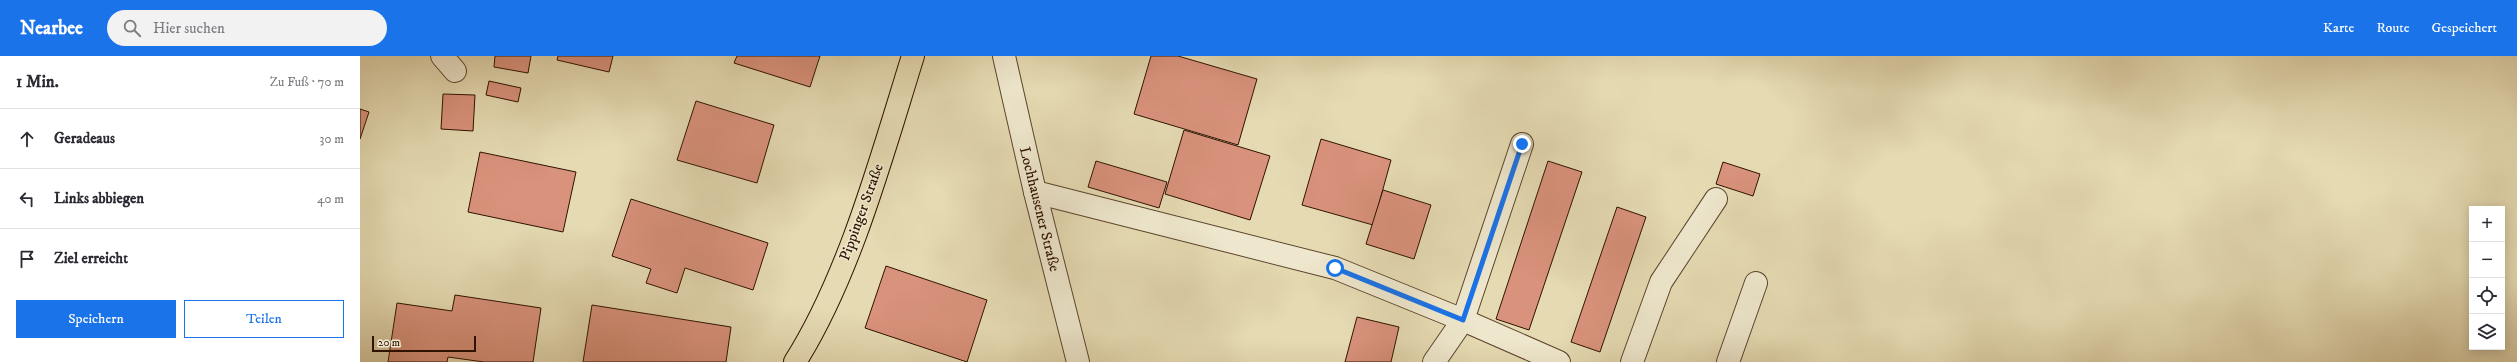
<!DOCTYPE html>
<html lang="de">
<head>
<meta charset="utf-8">
<style>
  body { margin:0; font-family:"IM FELL DW Pica",serif; background:#f2f2f3; color:#2b2b33 }
  .controls { position:absolute; right:12px; bottom:12px; display:grid; overflow:hidden; border-radius:0px; box-shadow:0 2px 10px #0003 }
  .controls button { width:36px; height:36px; display:grid; place-items:center; padding:0; border:0; border-bottom:1px solid #e1e1e2; background:#fff; color:#2b2b33; font:20px sans-serif }
  .scale { position:absolute; left:12px; bottom:10px; width:104px; box-sizing:border-box; padding-left:4px; border:2px solid #2f1200; border-top:0; font-size:11px; line-height:14px; white-space:nowrap; color:#2f1200; -webkit-text-stroke:3px #eee7cd; paint-order:stroke }
  .stop { position:absolute; width:12px; height:12px; margin:-9px; border:3px solid #1a73e8; border-radius:50%; background:#fff }
  .stop.end { background:#1a73e8; border-color:#fff; box-shadow:0 1px 4px #0008 }
  .list { margin:0; padding:0; list-style:none }
  h2 { display:flex; justify-content:space-between; align-items:center; height:52px; margin:0; padding:0 16px; font-size:17px }
  h2 small { font-size:13px; font-weight:400; color:#7c7c81 }
  .list li { display:grid; grid-template-columns:26px 1fr auto; gap:12px; align-items:center; box-sizing:border-box; height:60px; padding:0 16px; border-top:1px solid #e1e1e2 }
  .list b { display:block; font-size:15px; white-space:nowrap }
  .list em { font-size:13px; font-style:normal; color:#7c7c81 }
  .actions { display:flex; gap:8px; padding:12px 16px }
  .actions a { flex:1; padding:9px 0; border:1px solid #1a73e8; border-radius:0px; text-align:center; font-size:14px; color:#1a73e8 }
  .actions .main { background:#1a73e8; color:#fff }
  .icon { flex:none; width:22px; height:22px; fill:none; stroke:currentColor; stroke-width:2; stroke-linecap:round; stroke-linejoin:round }
  .map { position:relative; flex:none; width:2157px; height:306px; overflow:hidden }
  header { display:flex; align-items:center; gap:24px; box-sizing:border-box; height:56px; padding:0 20px; background:#1a73e8; color:#fff }
  header strong { font-size:19px }
  nav { display:flex; gap:22px; margin-inline-start:auto; font-size:14px }
  .search { width:280px; height:36px; background:#f2f2f3; display:flex; align-items:center; gap:10px; box-sizing:border-box; padding:0 14px; border-radius:22px; color:#7c7c81; font-size:15px }
  main { display:flex }
  aside { flex:1; background:#fff }
  .map>svg:first-child { display:block }
  .building { fill:#d9927c; stroke:#2f1200 }
  .lines { fill:none; stroke-linecap:round; stroke-linejoin:round }
  .minor-casing { stroke:#5c442c; stroke-width:24 }
  .major-casing { stroke:#2f1200; stroke-width:24 }
  .minor { stroke:#eee7cd; stroke-width:22 }
  .major { stroke:#e5dab2; stroke-width:22 }
  .route { stroke:#1a73e8; stroke-width:5 }
  .labels { text-anchor:middle; stroke-width:3; stroke-linejoin:round; paint-order:stroke }
  .street-label { font-size:15px; fill:#2f1200; stroke:#eee7cd }
</style>
</head>
<body>
<header>
<strong>Nearbee</strong>
<div class="search"><svg class="icon" aria-label="search" viewBox="0 0 24 24"><circle cx="10" cy="10" r="6"/><path d="M15 15l6 6"/></svg>Hier suchen</div>
<nav><a>Karte</a><a>Route</a><a>Gespeichert</a></nav>
</header>
<main>
<aside>
<h2>1 Min.<small>Zu Fuß · 70 m</small></h2>
<ul class="list">
<li><svg class="icon" aria-label="ahead" viewBox="0 0 24 24"><path d="M12 20V5M6 11l6-6 6 6"/></svg><div><b>Geradeaus</b></div><em>30 m</em></li>
<li><svg class="icon" aria-label="left" viewBox="0 0 24 24"><path d="M17 20v-9H6M10 6l-5 5 5 5"/></svg><div><b>Links abbiegen</b></div><em>40 m</em></li>
<li><svg class="icon" aria-label="arrive" viewBox="0 0 24 24"><path d="M6 21V4h12l-3 4 3 4H6"/></svg><div><b>Ziel erreicht</b></div></li>
</ul>
<div class="actions"><a class="main">Speichern</a><a>Teilen</a></div>
</aside>
<div class="map">
<svg width="2157" height="306" viewBox="0 0 2157 306">
  <rect width="100%" height="100%" fill="#e5dab2"/>
  <filter id="stains"><feTurbulence type="fractalNoise" baseFrequency=".005" numOctaves="4"/><feColorMatrix values="0 0 0 0 .2 0 0 0 0 .09 0 0 0 0 .02 0 0 0 .5 -.17"/></filter>
  <radialGradient id="worn" r=".72"><stop offset=".6" stop-color="#630" stop-opacity="0"/><stop offset="1" stop-color="#630" stop-opacity=".3"/></radialGradient>
  <g class="building">
    <path d="M 135,0 L 171,0 L 168,17 L 134,11 Z"/>
    <path d="M 198,0 L 253,0 L 249,16 L 197,4 Z"/>
    <path d="M 377,0 L 460,0 L 450,31 L 374,7 Z"/>
    <path d="M 791,0 L 818,0 L 897,23 L 878,89 L 774,58 Z"/>
    <path d="M 129,25 L 161,32 L 158,46 L 126,39 Z"/>
    <path d="M 83,38 L 115,39 L 113,75 L 81,73 Z"/>
    <path d="M 336,45 L 414,69 L 397,127 L 317,104 Z"/>
    <path d="M 0,53 L 9,56 L 0,83 Z"/>
    <path d="M 824,74 L 910,100 L 890,164 L 805,138 Z"/>
    <path d="M 961,83 L 1031,104 L 1013,169 L 942,149 Z"/>
    <path d="M 120,96 L 216,116 L 203,176 L 108,156 Z"/>
    <path d="M 736,105 L 807,126 L 799,152 L 728,131 Z"/>
    <path d="M 1188,105 L 1222,116 L 1169,274 L 1136,263 Z"/>
    <path d="M 1363,106 L 1400,118 L 1393,140 L 1356,128 Z"/>
    <path d="M 1023,134 L 1071,149 L 1054,203 L 1006,188 Z"/>
    <path d="M 271,143 L 408,187 L 393,234 L 325,212 L 317,237 L 286,227 L 291,213 L 252,200 Z"/>
    <path d="M 1257,151 L 1286,161 L 1240,296 L 1211,286 Z"/>
    <path d="M 526,210 L 627,244 L 607,306 L 505,272 Z"/>
    <path d="M 95,239 L 181,252 L 173,306 L 124,306 L 88,301 L 87,306 L 28,306 L 37,247 L 92,255 Z"/>
    <path d="M 232,249 L 371,271 L 366,306 L 223,306 Z"/>
    <path d="M 997,261 L 1039,271 L 1031,306 L 985,306 Z"/>
  </g>
  <g class="lines">
    <g class="minor-casing">
      <g id="minor">
        <path d="M 82,0 L 95,15"/>
        <path d="M 644,0 L 675,136 L 718,306"/>
        <path d="M 675,136 L 975,212 L 1103,264 L 1199,306"/>
        <path d="M 1074,306 L 1103,264 L 1162,88"/>
        <path d="M 1272,306 L 1301,226 L 1356,143"/>
        <path d="M 1368,306 L 1396,227"/>
      </g>
    </g>
    <g class="major-casing">
      <path id="major" d="M 435,306 C 490,219 522,99 553,0"/>
    </g>
    <use href="#minor" class="minor"/>
    <use href="#major" class="major"/>
  </g>
  <g class="lines">
    <path class="route" d="M 975,212 L 1103,264 L 1162,88"/>
  </g>
  <g class="labels">
    <g class="street-label">
      <text transform="translate(680 153) rotate(76)" y="5">Lochhausener Straße</text>
      <text transform="translate(501 156) rotate(-70)" y="5">Pippinger Straße</text>
    </g>
  </g>
  <rect width="100%" height="100%" filter="url(#stains)"/>
  <rect width="100%" height="100%" fill="url(#worn)"/>
</svg>
<div class="controls">
<button>+</button>
<button>−</button>
<button><svg class="icon" aria-label="locate" viewBox="0 0 24 24"><circle cx="12" cy="12" r="6"/><path d="M12 2v4M12 18v4M2 12h4M18 12h4"/></svg></button>
<button><svg class="icon" aria-label="layers" viewBox="0 0 24 24"><path d="M12 4l9 5-9 5-9-5zM3 14l9 5 9-5"/></svg></button>
</div>
<div class="scale">20 m</div>
<div class="stop" style="left:975px;top:212px"></div>
<div class="stop end" style="left:1162px;top:88px"></div>
</div>
</main>
</body>
</html>
